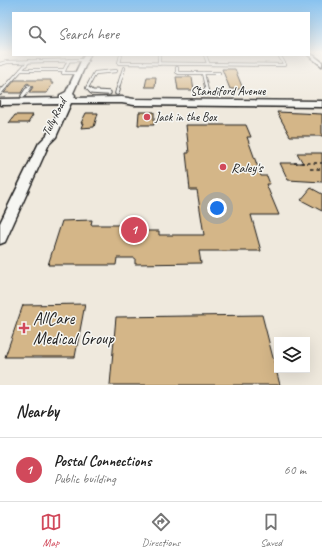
<!DOCTYPE html>
<html lang="en">
<head>
<meta charset="utf-8">
<style>
  body { margin:0; font-family:Caveat,sans-serif; background:#f6f6f6; color:#222 }
  .controls { position:absolute; right:12px; bottom:12px; display:grid; overflow:hidden; border-radius:0px; box-shadow:0 4px 16px #0002 }
  .controls button { width:36px; height:36px; display:grid; place-items:center; padding:0; border:0; border-bottom:1px solid #e0e0e0; background:#fff; color:#222; font:20px sans-serif }
  .you { position:absolute; left:217px; top:208px; width:14px; height:14px; margin:-10px; border:3px solid #fff; border-radius:50%; background:#1a73e8; box-shadow:0 0 0 6px #1a73e833 }
  .badge { display:grid; place-items:center; width:26px; height:26px; border-radius:50%; background:#d1495b; color:#fff; font-size:13px; font-weight:700 }
  .pin { position:absolute; translate:-50% -50%; border:2px solid #fff; box-shadow:0 1px 4px #0006 }
  .list { margin:0; padding:0; list-style:none }
  h2 { display:flex; justify-content:space-between; align-items:center; height:52px; margin:0; padding:0 16px; font-size:17px }
  h2 small { font-size:13px; font-weight:400; color:#767676 }
  .list li { display:grid; grid-template-columns:26px 1fr auto; gap:12px; align-items:center; box-sizing:border-box; height:64px; padding:0 16px; border-top:1px solid #e0e0e0 }
  .list b { display:block; font-size:15px; white-space:nowrap }
  .list p { margin:0; font-size:13px; white-space:nowrap; color:#767676 }
  .list em { font-size:13px; font-style:normal; color:#767676 }
  .icon { flex:none; width:22px; height:22px; fill:none; stroke:currentColor; stroke-width:2; stroke-linecap:round; stroke-linejoin:round }
  .map { position:relative; flex:none; width:322px; height:385px; overflow:hidden }
  .search { position:absolute; background:#fff; box-shadow:0 4px 16px #0002; left:12px; right:12px; top:12px; height:44px; display:flex; align-items:center; gap:10px; box-sizing:border-box; padding:0 14px; border-radius:0px; color:#767676; font-size:15px }
  .sheet { height:116px; background:#fff }
  nav { display:flex; justify-content:space-around; align-items:center; box-sizing:border-box; height:56px; border-top:1px solid #e0e0e0; background:#fff; font-size:11px; color:#767676 }
  nav a { display:grid; justify-items:center; gap:2px }
  nav .on { color:#d1495b }
  .map>svg:first-child { display:block }
  .building { fill:#d4b688; stroke:#1c1c1c }
  .lines { fill:none; stroke-linecap:round; stroke-linejoin:round }
  .service-far1-casing { stroke:#1c1c1c; stroke-width:4 }
  .service-casing { stroke:#1c1c1c; stroke-width:5.5 }
  .minor-casing { stroke:#1c1c1c; stroke-width:3 }
  .secondary-casing { stroke:#1c1c1c; stroke-width:3 }
  .path { stroke:#1c1c1c; stroke-width:1.5; stroke-dasharray:3.5 3; stroke-linecap:butt }
  .service-far1 { stroke:#f6f6f2; stroke-width:2.5 }
  .service { stroke:#f6f6f2; stroke-width:3.5 }
  .minor { fill:#f6f6f2; fill-rule:evenodd }
  .secondary { fill:#f6f6f2; fill-rule:evenodd }
  .poi-dot { fill:#d1495b; stroke:#f6f6f2; stroke-width:1.5 }
  .labels { text-anchor:middle; stroke-width:3; stroke-linejoin:round; paint-order:stroke }
  .far-street-label { font-size:12px; fill:#1c1c1c; stroke:#f6f6f2 }
  .far-poi-label { font-size:12px; fill:#1c1c1c; stroke:#f6f6f2; text-anchor:start }
  .poi-label { font-size:14px; fill:#1c1c1c; stroke:#f6f6f2; text-anchor:start }
  .near-poi-label { font-size:17px; fill:#1c1c1c; stroke:#f6f6f2; text-anchor:start }
</style>
</head>
<body>
<div class="map">
<svg width="322" height="385" viewBox="0 0 322 385">
  <rect width="100%" height="100%" fill="#efe9dd"/>
  <filter id="ink" filterUnits="userSpaceOnUse"><feTurbulence type="fractalNoise" baseFrequency=".025" numOctaves="2"/><feDisplacementMap in="SourceGraphic" scale="8" xChannelSelector="R" yChannelSelector="G"/><feConvolveMatrix kernelMatrix="1 2 1 2 8 2 1 2 1" color-interpolation-filters="sRGB"/></filter>
  <g filter="url(#ink)">
    <g class="building">
      <path d="M 222,69 L 235,69 L 243,89 L 230,89 Z"/>
      <path d="M 147,77 L 156,77 L 155,87 L 145,87 Z"/>
      <path d="M 176,77 L 192,77 L 194,90 L 178,90 Z"/>
      <path d="M 15,80 L 51,80 L 51,83 L 53,83 L 47,93 L 29,93 L 33,87 L 28,83 L 26,84 L 21,93 L 4,93 Z"/>
      <path d="M 139,112 L 154,112 L 154,125 L 138,125 Z"/>
      <path d="M 277,112 L 322,114 L 322,136 L 290,136 Z"/>
      <path d="M 86,113 L 98,113 L 94,127 L 81,128 L 83,123 L 81,123 Z"/>
      <path d="M 15,115 L 33,115 L 28,123 L 9,123 Z"/>
      <path d="M 186,125 L 246,125 L 251,137 L 247,137 L 261,176 L 267,176 L 270,184 L 266,184 L 279,215 L 251,215 L 261,251 L 199,251 L 201,263 L 135,264 L 135,258 L 117,258 L 116,265 L 48,265 L 62,221 L 92,220 L 91,225 L 120,225 L 120,228 L 140,228 L 140,231 L 159,231 L 159,235 L 204,235 L 197,190 L 190,190 L 186,153 L 189,153 Z"/>
      <path d="M 297,153 L 322,153 L 322,182 L 288,180 L 280,163 L 303,163 Z"/>
      <path d="M 311,188 L 322,194 L 322,211 L 301,200 Z"/>
      <path d="M 85,304 L 75,357 L 5,357 L 23,305 Z"/>
      <path d="M 262,315 L 280,385 L 110,385 L 116,317 Z"/>
    </g>
    <g class="lines">
      <g class="service-far1-casing">
        <g id="service-far1">
          <path d="M 121,55 L 119,63 L 285,65 L 279,55"/>
          <path d="M 159,55 L 159,64"/>
          <path d="M 205,55 L 208,63"/>
          <path d="M 69,60 L 63,73 L 78,73"/>
          <path d="M 0,64 L 7,62 L 85,60"/>
          <path d="M 177,68 L 177,72 L 179,73 L 219,73"/>
          <path d="M 21,70 L 64,70"/>
          <path d="M 203,73 L 207,91"/>
          <path d="M 2,91 L 29,61"/>
          <path d="M 27,91 L 30,87 L 28,86"/>
          <path d="M 91,91 L 87,88 L 95,73 L 116,71"/>
          <path d="M 117,91 L 124,68"/>
        </g>
      </g>
      <g class="service-casing">
        <g id="service">
          <path d="M 90,90 L 92,92 L 109,93"/>
          <path d="M 206,90 L 207,93"/>
          <path d="M 0,93 L 2,90"/>
          <path d="M 117,93 L 118,90"/>
          <path d="M 23,96 L 27,90"/>
        </g>
      </g>
      <g class="minor-casing">
        <path id="minor" d="M 309,52 L 322,62 L 322,66 L 308,55 Z"/>
      </g>
      <g class="secondary-casing">
        <path id="secondary" d="M 84,55 L 90,55 L 73,93 L 75,95 L 74,98 L 122,97 L 134,99 L 322,101 L 322,107 L 134,105 L 122,103 L 71,103 L 56,137 L 49,144 L 5,242 L 0,244 L 0,223 L 39,143 L 47,135 L 62,104 L 0,105 L 0,99 L 60,98 L 60,95 L 66,92 Z"/>
      </g>
      <g class="path">
        <path d="M 294,163 L 322,163"/>
        <path d="M 310,169 L 322,169"/>
      </g>
      <use href="#service-far1" class="service-far1"/>
      <use href="#service" class="service"/>
      <use href="#minor" class="minor"/>
      <use href="#secondary" class="secondary"/>
    </g>
  </g>
  <linearGradient id="sky" x2="0" y2="1"><stop stop-color="#88c2ef"/><stop offset="0.49" stop-color="#f8f5f0"/><stop offset="1" stop-color="#f8f5f0" stop-opacity="0"/></linearGradient>
  <rect width="322" height="106" fill="url(#sky)"/>
  <g class="poi-dot">
    <circle cx="147" cy="117" r="4"/>
    <circle cx="223" cy="167" r="4"/>
    <path d="M22 322h4v4h4v4h-4v4h-4v-4h-4v-4h4z"/>
  </g>
  <g class="labels">
    <g class="far-street-label">
      <text x="228" y="95">Standiford Avenue</text>
      <text transform="translate(54 117) rotate(-63)" y="4">Tully Road</text>
    </g>
    <g class="far-poi-label">
      <text x="155" y="121">Jack in the Box</text>
    </g>
    <g class="poi-label">
      <text x="231" y="172">Raley's</text>
    </g>
    <g class="near-poi-label">
      <text x="33" y="324">AllCare<tspan x="33" dy="20">Medical Group</tspan></text>
    </g>
  </g>
</svg>
<div class="controls">
<button><svg class="icon" aria-label="layers" viewBox="0 0 24 24"><path d="M12 4l9 5-9 5-9-5zM3 14l9 5 9-5"/></svg></button>
</div>
<div class="you"></div>
<div class="pin badge" style="left:134px;top:230px">1</div>
<div class="search"><svg class="icon" aria-label="search" viewBox="0 0 24 24"><circle cx="10" cy="10" r="6"/><path d="M15 15l6 6"/></svg>Search here</div>
</div>
<section class="sheet">
<h2>Nearby<small></small></h2>
<ul class="list">
<li><span class="badge">1</span><div><b>Postal Connections</b><p>Public building</p></div><em>60 m</em></li>
</ul>
</section>
<nav>
<a class="on"><svg class="icon" aria-label="map" viewBox="0 0 24 24"><path d="M3 6l6-2 6 2 6-2v14l-6 2-6-2-6 2zM9 4v14M15 6v14"/></svg>Map</a>
<a><svg class="icon" aria-label="directions" viewBox="0 0 24 24"><path d="M12 3l9 9-9 9-9-9zM9 14v-3h6M13 9l2 2-2 2"/></svg>Directions</a>
<a><svg class="icon" aria-label="saved" viewBox="0 0 24 24"><path d="M7 4h10v16l-5-4-5 4z"/></svg>Saved</a>
</nav>
</body>
</html>
